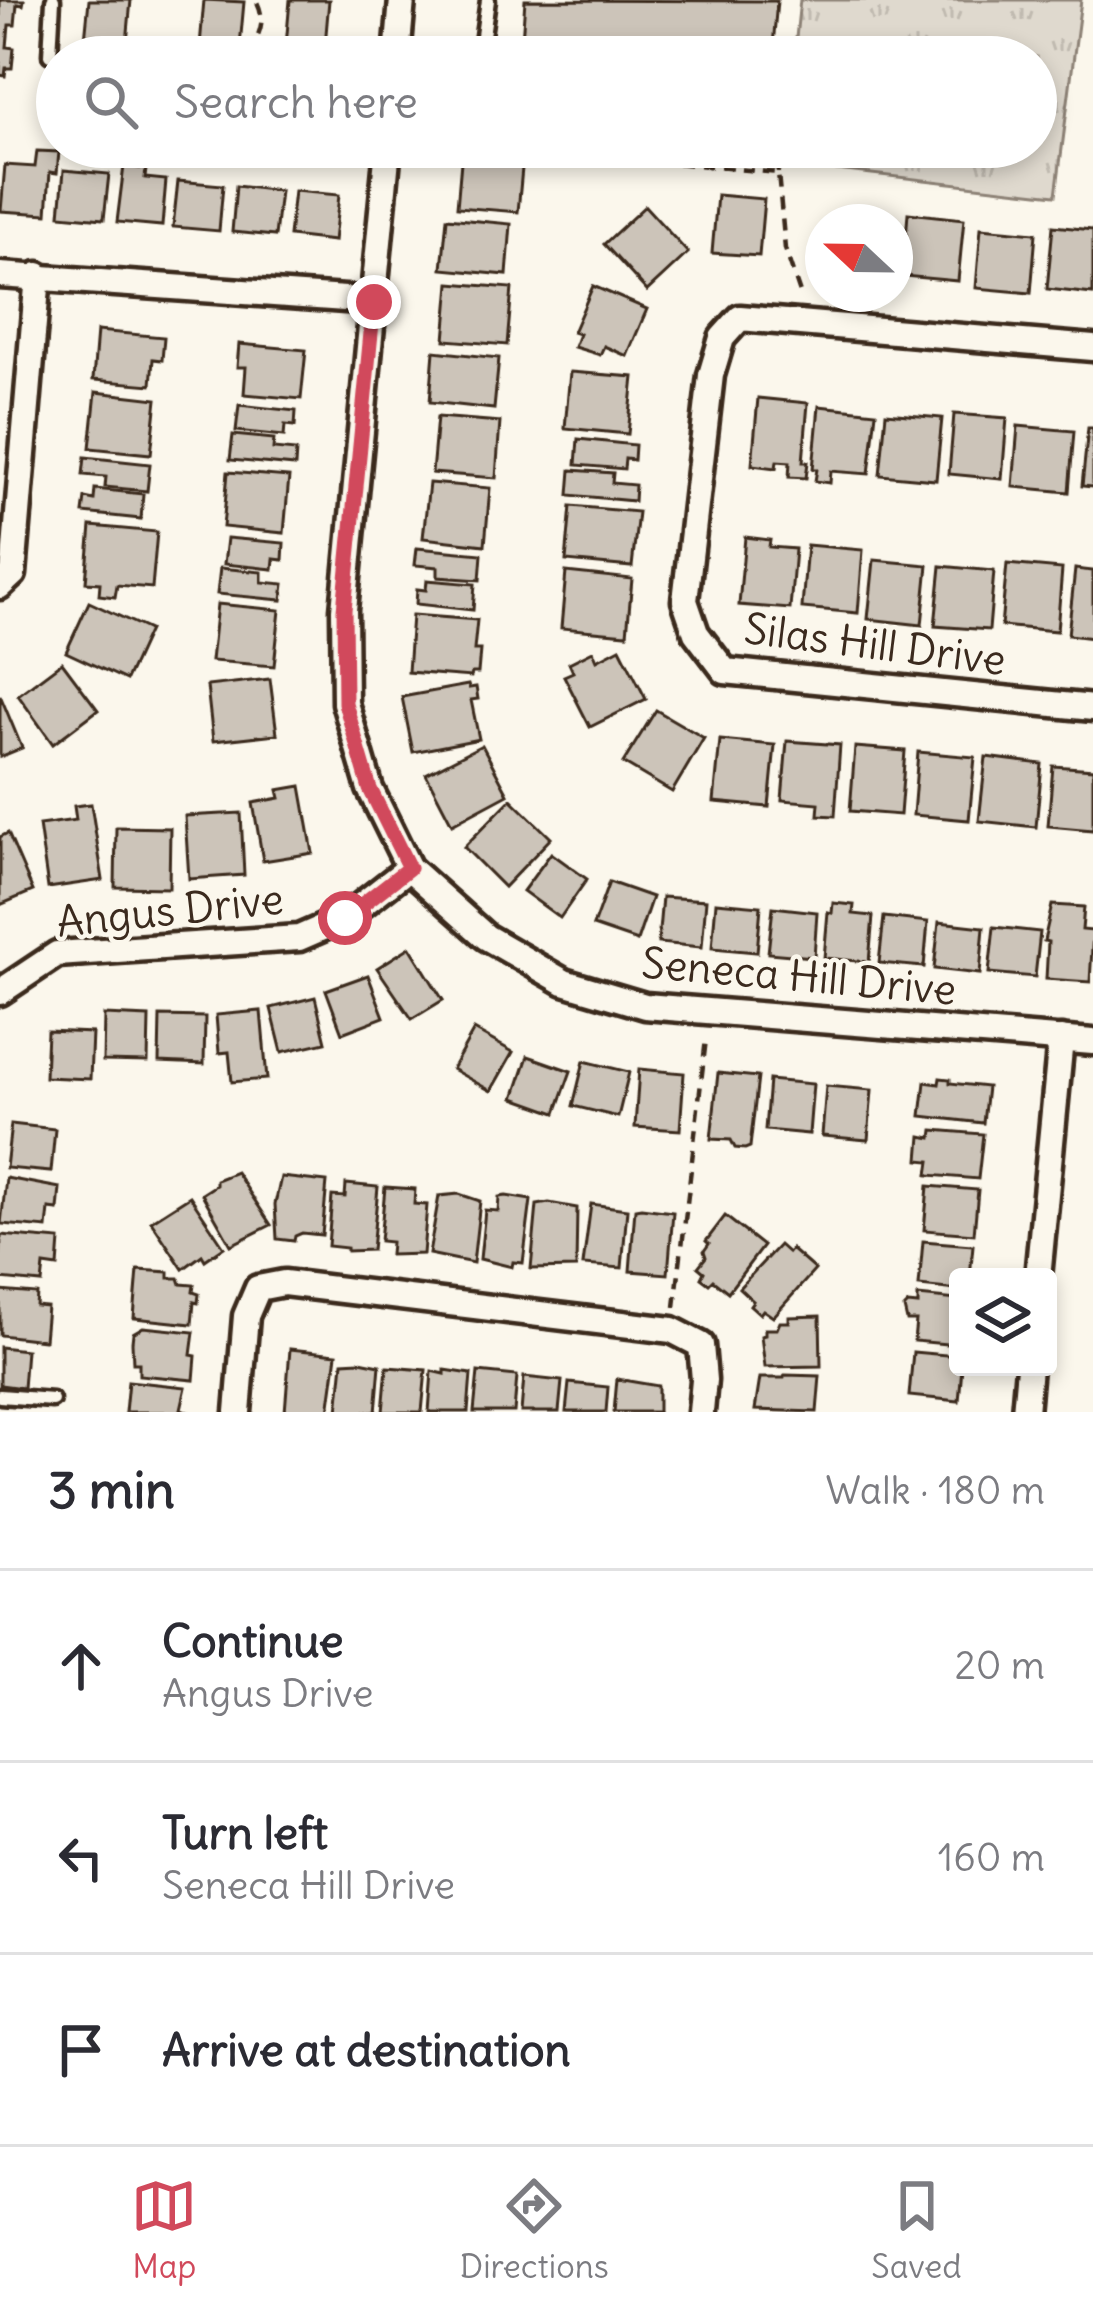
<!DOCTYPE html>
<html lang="en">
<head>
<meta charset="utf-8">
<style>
  body { margin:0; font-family:Delius,sans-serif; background:#f2f2f3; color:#2b2b33 }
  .controls { position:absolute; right:36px; bottom:36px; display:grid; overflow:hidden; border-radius:12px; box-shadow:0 6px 18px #0003 }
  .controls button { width:108px; height:108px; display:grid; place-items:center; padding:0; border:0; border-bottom:3px solid #e1e1e2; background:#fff; color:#2b2b33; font:60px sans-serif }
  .compass { position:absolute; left:805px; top:204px; width:108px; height:108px; border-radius:50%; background:#fff; box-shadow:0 6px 18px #0003; rotate:292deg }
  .stop { position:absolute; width:36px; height:36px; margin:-27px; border:9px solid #d1495b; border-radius:50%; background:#fff }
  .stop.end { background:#d1495b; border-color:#fff; box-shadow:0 3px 12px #0008 }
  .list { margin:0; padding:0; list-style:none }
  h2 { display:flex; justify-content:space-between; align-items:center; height:156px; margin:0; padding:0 48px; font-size:51px }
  h2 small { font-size:39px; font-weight:400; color:#7c7c81 }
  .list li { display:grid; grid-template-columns:78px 1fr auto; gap:36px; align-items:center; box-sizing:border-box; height:192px; padding:0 48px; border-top:3px solid #e1e1e2 }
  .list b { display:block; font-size:45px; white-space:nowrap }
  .list p { margin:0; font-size:39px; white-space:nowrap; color:#7c7c81 }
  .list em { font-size:39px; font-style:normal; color:#7c7c81 }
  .icon { flex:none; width:66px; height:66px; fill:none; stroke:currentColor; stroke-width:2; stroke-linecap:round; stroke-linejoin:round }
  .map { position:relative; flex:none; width:1093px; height:1412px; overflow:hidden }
  .search { position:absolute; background:#fff; box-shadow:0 6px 18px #0003; left:36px; right:36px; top:36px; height:132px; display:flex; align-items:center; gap:30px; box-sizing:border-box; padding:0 42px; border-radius:66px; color:#7c7c81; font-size:45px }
  .sheet { height:732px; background:#fff }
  nav { display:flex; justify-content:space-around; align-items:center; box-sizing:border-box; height:168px; border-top:3px solid #e1e1e2; background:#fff; font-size:33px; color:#7c7c81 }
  nav a { display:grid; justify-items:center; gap:6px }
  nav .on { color:#d1495b }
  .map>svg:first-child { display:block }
  .park { fill:url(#park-tufts); stroke:#8d8276; stroke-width:3 }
  .building { fill:#ccc4b9; stroke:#3b2a1e; stroke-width:3 }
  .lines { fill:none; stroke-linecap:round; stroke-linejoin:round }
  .service-casing { stroke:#3b2a1e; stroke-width:21 }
  .minor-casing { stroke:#3b2a1e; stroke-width:33 }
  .path { stroke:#3b2a1e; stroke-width:4.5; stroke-dasharray:12 9; stroke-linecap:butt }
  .service { stroke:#fbf7ec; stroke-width:12 }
  .minor { stroke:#fbf7ec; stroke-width:24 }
  .route { stroke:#d1495b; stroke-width:15 }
  .labels { text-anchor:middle; stroke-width:9; stroke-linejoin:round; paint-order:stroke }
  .street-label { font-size:42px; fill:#3b2a1e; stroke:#fbf7ec }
</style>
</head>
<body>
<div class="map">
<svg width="1093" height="1412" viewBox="0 0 1093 1412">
  <defs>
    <pattern id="park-tufts" width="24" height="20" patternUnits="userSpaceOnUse" patternTransform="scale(3)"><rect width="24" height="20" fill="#dfd9ce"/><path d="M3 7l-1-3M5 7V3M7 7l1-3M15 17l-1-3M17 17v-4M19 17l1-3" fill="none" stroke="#c0bab0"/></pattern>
  </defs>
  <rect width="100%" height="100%" fill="#fbf7ec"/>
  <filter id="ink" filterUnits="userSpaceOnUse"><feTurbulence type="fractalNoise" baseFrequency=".00833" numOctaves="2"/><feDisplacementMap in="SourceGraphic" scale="24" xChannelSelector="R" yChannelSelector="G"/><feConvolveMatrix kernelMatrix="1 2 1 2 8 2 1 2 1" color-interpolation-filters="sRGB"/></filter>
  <g filter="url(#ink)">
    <path class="park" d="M 800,0 L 1081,0 L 1056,195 L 784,164 L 785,147 L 1036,147 L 1036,57 L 794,57 Z"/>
    <g class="building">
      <path d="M 0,0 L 24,0 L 23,5 L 17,4 L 15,25 L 9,25 L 7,47 L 14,48 L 12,68 L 6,68 L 5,76 L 0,75 Z"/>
      <path d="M 89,0 L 131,0 L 127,43 L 134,43 L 132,57 L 89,57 L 90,40 L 85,40 Z"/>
      <path d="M 204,0 L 244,2 L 239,57 L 199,57 Z"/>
      <path d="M 290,0 L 329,0 L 324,57 L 285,57 Z"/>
      <path d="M 525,0 L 777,1 L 772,57 L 677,57 L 677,51 L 615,46 L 614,57 L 521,55 Z"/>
      <path d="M 462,150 L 523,157 L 518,212 L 457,207 Z"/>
      <path d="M 37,151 L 59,152 L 57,173 L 50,172 L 47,214 L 1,211 L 5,165 L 35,167 Z"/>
      <path d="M 124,166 L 146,169 L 145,178 L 166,180 L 162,226 L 117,222 Z"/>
      <path d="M 64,170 L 109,174 L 104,219 L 60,215 Z"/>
      <path d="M 178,181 L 223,185 L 219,231 L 173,227 Z"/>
      <path d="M 236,186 L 280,191 L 275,236 L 232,232 Z"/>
      <path d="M 294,191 L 339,195 L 334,241 L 289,236 Z"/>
      <path d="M 717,195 L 764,199 L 759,256 L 712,253 Z"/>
      <path d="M 645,206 L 688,253 L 647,291 L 604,244 Z"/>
      <path d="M 908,213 L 964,219 L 958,281 L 903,276 Z"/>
      <path d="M 447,218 L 511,224 L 507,275 L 442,269 Z"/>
      <path d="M 1053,226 L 1093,230 L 1093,294 L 1047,289 Z"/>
      <path d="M 981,228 L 1036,233 L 1031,293 L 976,288 Z"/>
      <path d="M 450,283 L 512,288 L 507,345 L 445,340 Z"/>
      <path d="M 593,286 L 647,309 L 627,356 L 604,346 L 600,355 L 574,347 L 579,334 L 573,332 Z"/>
      <path d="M 97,331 L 164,337 L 162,360 L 153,359 L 151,385 L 93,380 Z"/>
      <path d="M 239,344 L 306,350 L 301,399 L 244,394 L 246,367 L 237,367 Z"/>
      <path d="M 434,351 L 499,358 L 494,409 L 430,402 Z"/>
      <path d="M 570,372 L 634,377 L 628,434 L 565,428 Z"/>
      <path d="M 96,392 L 157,399 L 151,454 L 90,448 Z"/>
      <path d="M 758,398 L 808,403 L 803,462 L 808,462 L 806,478 L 789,477 L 790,462 L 777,461 L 776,468 L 752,465 Z"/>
      <path d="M 239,405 L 296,411 L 295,426 L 285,425 L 284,436 L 236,431 Z"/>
      <path d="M 819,406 L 876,412 L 869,474 L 831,471 L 830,483 L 815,481 L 817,469 L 813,469 Z"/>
      <path d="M 886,413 L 942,418 L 936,480 L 880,475 Z"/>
      <path d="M 954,414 L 1007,418 L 1002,479 L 949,474 Z"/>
      <path d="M 437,417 L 500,422 L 496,478 L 432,473 Z"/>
      <path d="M 1018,426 L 1074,431 L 1069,492 L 1013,487 Z"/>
      <path d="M 1088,428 L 1093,428 L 1093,487 L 1082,486 Z"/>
      <path d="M 233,435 L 274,439 L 273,449 L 296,451 L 295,466 L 230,460 Z"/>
      <path d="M 578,439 L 635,445 L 634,460 L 625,459 L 624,469 L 576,465 Z"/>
      <path d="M 85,457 L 150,464 L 147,491 L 105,487 L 106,477 L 83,475 Z"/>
      <path d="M 571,470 L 613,473 L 612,483 L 635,485 L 634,501 L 569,495 Z"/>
      <path d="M 228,472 L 289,477 L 284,533 L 223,527 Z"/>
      <path d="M 429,483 L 490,488 L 485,545 L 423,538 Z"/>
      <path d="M 95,489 L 143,494 L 141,519 L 83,513 L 85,498 L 94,500 Z"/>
      <path d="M 571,506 L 638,512 L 632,567 L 566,561 Z"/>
      <path d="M 91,526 L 157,532 L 152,588 L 117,585 L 115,597 L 99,595 L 100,583 L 86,582 Z"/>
      <path d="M 745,537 L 770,540 L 769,547 L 795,549 L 790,609 L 739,605 Z"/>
      <path d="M 227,538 L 284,543 L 283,560 L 274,559 L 273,569 L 224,564 Z"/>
      <path d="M 807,545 L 863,550 L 858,613 L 802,608 Z"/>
      <path d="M 417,548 L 482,554 L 480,580 L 438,577 L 438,567 L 415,565 Z"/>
      <path d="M 874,560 L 928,565 L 922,625 L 868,619 Z"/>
      <path d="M 1007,564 L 1062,569 L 1057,631 L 1001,626 Z"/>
      <path d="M 941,566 L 994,571 L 989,630 L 935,626 Z"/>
      <path d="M 220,568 L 262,572 L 262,582 L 284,584 L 282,600 L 217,594 Z"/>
      <path d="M 1075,569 L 1093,571 L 1093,638 L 1068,635 Z"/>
      <path d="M 566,572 L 632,579 L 627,634 L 561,628 Z"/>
      <path d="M 427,580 L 475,584 L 473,610 L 416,604 L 417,589 L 426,590 Z"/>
      <path d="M 89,602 L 149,630 L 126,680 L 66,652 Z"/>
      <path d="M 217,604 L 280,610 L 274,666 L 211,661 Z"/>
      <path d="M 412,615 L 477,620 L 474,650 L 480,650 L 478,673 L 472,673 L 471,677 L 408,672 Z"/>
      <path d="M 620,648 L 646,699 L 590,727 L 564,676 L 573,672 L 569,663 L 593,651 L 597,660 Z"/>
      <path d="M 62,662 L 98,710 L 53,744 L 18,695 Z"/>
      <path d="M 270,679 L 277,734 L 213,741 L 207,686 Z"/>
      <path d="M 468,685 L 469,688 L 476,687 L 478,699 L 471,700 L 479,739 L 413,752 L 402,697 Z"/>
      <path d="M 0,695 L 22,748 L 0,757 Z"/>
      <path d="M 656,710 L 704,738 L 672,792 L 623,763 Z"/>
      <path d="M 720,740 L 775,745 L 769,807 L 714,802 Z"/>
      <path d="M 787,741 L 840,745 L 835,816 L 818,815 L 819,803 L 782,800 Z"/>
      <path d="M 482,745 L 508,794 L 452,824 L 426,774 Z"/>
      <path d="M 855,747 L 905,751 L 900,815 L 850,811 Z"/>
      <path d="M 918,752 L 975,757 L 969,820 L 913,815 Z"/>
      <path d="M 986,757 L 1042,764 L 1036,827 L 979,821 Z"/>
      <path d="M 1053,766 L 1093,769 L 1093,830 L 1048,826 Z"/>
      <path d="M 301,786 L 313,853 L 263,861 L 253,803 L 280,798 L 278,790 Z"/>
      <path d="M 511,799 L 551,838 L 504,887 L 464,847 Z"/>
      <path d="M 91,804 L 103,880 L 48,888 L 39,825 L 76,820 L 74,806 Z"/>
      <path d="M 241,813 L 244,875 L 189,879 L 185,816 Z"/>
      <path d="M 116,827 L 170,828 L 169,888 L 115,887 Z"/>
      <path d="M 8,833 L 33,891 L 0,905 L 0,837 Z"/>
      <path d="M 551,853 L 587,879 L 560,918 L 523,891 Z"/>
      <path d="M 609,882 L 652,897 L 637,941 L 593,926 Z"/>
      <path d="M 662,897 L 706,900 L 702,947 L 658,943 Z"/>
      <path d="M 716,902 L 761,906 L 757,952 L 712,948 Z"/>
      <path d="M 833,903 L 854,905 L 853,914 L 873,916 L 869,962 L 824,958 L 828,912 L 832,913 Z"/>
      <path d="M 1052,905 L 1084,907 L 1082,930 L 1093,931 L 1090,982 L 1046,979 L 1048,942 L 1044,941 Z"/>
      <path d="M 773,907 L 817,912 L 814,957 L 768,953 Z"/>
      <path d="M 884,917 L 928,922 L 924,967 L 879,963 Z"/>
      <path d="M 939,922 L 984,927 L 980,974 L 934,969 Z"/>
      <path d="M 994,927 L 1040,932 L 1035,977 L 989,973 Z"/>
      <path d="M 410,947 L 443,1000 L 412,1019 L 377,968 Z"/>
      <path d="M 368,975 L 384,1017 L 342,1033 L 326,990 Z"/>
      <path d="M 315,997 L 326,1042 L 282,1052 L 271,1008 Z"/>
      <path d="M 261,1011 L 267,1079 L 232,1082 L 229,1052 L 219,1053 L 216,1015 Z"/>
      <path d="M 104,1015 L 149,1017 L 148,1062 L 103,1061 Z"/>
      <path d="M 160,1016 L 205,1017 L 204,1064 L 159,1062 Z"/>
      <path d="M 474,1030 L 513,1052 L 491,1091 L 452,1069 Z"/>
      <path d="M 47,1031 L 92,1033 L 90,1079 L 45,1077 Z"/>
      <path d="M 528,1056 L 571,1071 L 556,1113 L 514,1098 Z"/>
      <path d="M 584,1061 L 629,1072 L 618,1117 L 573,1106 Z"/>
      <path d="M 639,1069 L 684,1073 L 680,1130 L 635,1127 Z"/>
      <path d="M 718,1073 L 758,1077 L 750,1147 L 745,1149 L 735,1148 L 731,1140 L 711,1139 Z"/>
      <path d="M 940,1078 L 950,1079 L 950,1083 L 987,1087 L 983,1123 L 921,1116 L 925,1082 L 939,1084 Z"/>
      <path d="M 769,1080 L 813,1084 L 809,1134 L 765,1130 Z"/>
      <path d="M 826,1086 L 872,1090 L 868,1140 L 822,1136 Z"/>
      <path d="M 11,1124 L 55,1129 L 51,1172 L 6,1168 Z"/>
      <path d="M 933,1130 L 983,1134 L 978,1179 L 928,1175 L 930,1161 L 919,1160 L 921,1136 L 932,1138 Z"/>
      <path d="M 236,1172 L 271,1225 L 231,1245 L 202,1194 L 216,1185 L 216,1180 Z"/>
      <path d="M 281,1177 L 327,1182 L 322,1235 L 302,1233 L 295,1236 L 294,1241 L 277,1239 L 275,1204 Z"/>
      <path d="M 6,1178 L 60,1188 L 58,1210 L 49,1209 L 47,1228 L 1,1224 Z"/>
      <path d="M 346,1184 L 378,1187 L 372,1250 L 347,1251 L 347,1248 L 328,1246 L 332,1196 L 345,1197 Z"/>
      <path d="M 928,1186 L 978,1190 L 974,1234 L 924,1230 Z"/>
      <path d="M 385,1187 L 415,1189 L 414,1204 L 427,1205 L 423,1254 L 390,1255 L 391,1242 L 380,1241 Z"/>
      <path d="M 459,1194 L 480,1201 L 473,1263 L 429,1254 L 439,1196 Z"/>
      <path d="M 190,1196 L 224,1247 L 205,1260 L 202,1255 L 183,1269 L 151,1221 Z"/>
      <path d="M 506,1196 L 531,1200 L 523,1263 L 513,1262 L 512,1267 L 480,1259 L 485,1210 L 498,1211 L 499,1197 Z"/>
      <path d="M 549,1203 L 577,1208 L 576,1268 L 531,1269 L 537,1205 Z"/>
      <path d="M 591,1204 L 627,1209 L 622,1268 L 583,1265 Z"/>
      <path d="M 641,1208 L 673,1212 L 668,1274 L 630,1271 L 635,1209 Z"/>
      <path d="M 725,1216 L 763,1246 L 728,1292 L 713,1280 L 709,1284 L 701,1278 L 704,1272 L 698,1267 L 706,1257 L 704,1251 L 709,1244 L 706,1241 Z"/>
      <path d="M 1,1235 L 60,1240 L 58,1267 L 44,1265 L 42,1283 L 0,1279 Z"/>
      <path d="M 923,1241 L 973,1245 L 970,1277 L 958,1277 L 958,1290 L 919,1286 Z"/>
      <path d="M 779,1245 L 788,1253 L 791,1249 L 815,1270 L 773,1317 L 763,1310 L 760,1314 L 750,1305 L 753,1301 L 739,1288 Z"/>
      <path d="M 138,1270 L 169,1272 L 169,1278 L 179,1278 L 181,1284 L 194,1285 L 193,1292 L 199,1294 L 198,1303 L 194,1302 L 192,1324 L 134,1318 Z"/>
      <path d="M 0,1291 L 37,1294 L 36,1306 L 47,1307 L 44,1340 L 0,1335 Z"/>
      <path d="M 918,1296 L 958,1300 L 958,1345 L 914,1341 L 916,1321 L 907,1321 L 904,1308 L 908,1304 L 918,1305 Z"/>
      <path d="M 820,1316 L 821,1366 L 765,1367 L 761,1336 L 765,1335 L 765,1329 L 777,1329 L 780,1322 L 789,1322 L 789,1317 Z"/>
      <path d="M 143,1327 L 194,1332 L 191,1355 L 196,1356 L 194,1380 L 139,1375 L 139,1363 L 133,1363 L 132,1342 L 133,1333 Z"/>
      <path d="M 0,1347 L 26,1350 L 23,1388 L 0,1385 Z"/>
      <path d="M 290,1349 L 337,1354 L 329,1412 L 285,1412 Z"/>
      <path d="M 913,1352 L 958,1356 L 958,1367 L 962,1367 L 959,1401 L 909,1396 Z"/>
      <path d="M 360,1361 L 380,1365 L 376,1412 L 338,1412 L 343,1362 Z"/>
      <path d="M 387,1367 L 426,1370 L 422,1412 L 383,1412 Z"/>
      <path d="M 445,1370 L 471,1374 L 468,1412 L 429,1412 L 432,1371 L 445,1374 Z"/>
      <path d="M 478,1372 L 517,1376 L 514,1412 L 474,1412 Z"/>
      <path d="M 785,1375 L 820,1376 L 817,1412 L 755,1410 L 760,1378 L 784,1378 Z"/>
      <path d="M 524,1377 L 562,1381 L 559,1412 L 521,1412 Z"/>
      <path d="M 617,1379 L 658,1386 L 658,1412 L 614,1412 Z"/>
      <path d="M 128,1381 L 186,1387 L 181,1409 L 189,1412 L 125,1412 Z"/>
      <path d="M 569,1383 L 608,1387 L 606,1412 L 566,1412 Z"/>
    </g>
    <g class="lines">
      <g class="service-casing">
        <g id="service">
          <path d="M 50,55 L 53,0"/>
          <path d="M 480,57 L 488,0"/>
          <path d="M 0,1396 L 52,1400"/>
        </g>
      </g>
      <g class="minor-casing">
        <g id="minor">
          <path d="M 397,57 L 402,0"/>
          <path d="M 388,147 L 344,610 L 345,703 L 370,789 L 409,868 L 486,937 L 564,982 L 645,1006 L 1093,1042"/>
          <path d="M 0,275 L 374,301"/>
          <path d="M 1093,348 L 740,318 L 722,338 L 711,375 L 685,601 L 696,633 L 725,671 L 1093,708"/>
          <path d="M 0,586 L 13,574 L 38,275"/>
          <path d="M 0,992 L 57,954 L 299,938 L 345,918 L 409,868"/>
          <path d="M 1038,1277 L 1061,1039"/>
          <path d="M 238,1412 L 246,1316 L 258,1288 L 284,1283 L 672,1330 L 701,1345 L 704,1380 L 701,1412"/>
          <path d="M 1025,1412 L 1029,1367"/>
        </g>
      </g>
      <g class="path">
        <path d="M 247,52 C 260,36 267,20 256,0"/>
        <path d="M 511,147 L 778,173 L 785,249 L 802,299"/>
        <path d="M 777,147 L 778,173"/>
        <path d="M 675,1307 L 706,1039"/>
      </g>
      <use href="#service" class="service"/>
      <use href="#minor" class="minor"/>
    </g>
  </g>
  <g class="lines" filter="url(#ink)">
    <path class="route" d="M 345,918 L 409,868 L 370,789 L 345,703 L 344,610 L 374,302"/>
  </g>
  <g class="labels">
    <g class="street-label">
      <text transform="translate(875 644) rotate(7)" y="15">Silas Hill Drive</text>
      <text transform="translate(170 910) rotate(-6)" y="15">Angus Drive</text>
      <text transform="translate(799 976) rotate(5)" y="15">Seneca Hill Drive</text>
    </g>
  </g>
</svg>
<div class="controls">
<button><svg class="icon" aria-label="layers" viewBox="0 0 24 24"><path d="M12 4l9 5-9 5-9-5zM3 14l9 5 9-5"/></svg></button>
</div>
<svg class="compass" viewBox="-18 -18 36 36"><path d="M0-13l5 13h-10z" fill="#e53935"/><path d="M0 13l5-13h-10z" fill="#7c7c81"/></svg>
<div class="stop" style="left:345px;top:918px"></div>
<div class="stop end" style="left:374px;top:302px"></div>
<div class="search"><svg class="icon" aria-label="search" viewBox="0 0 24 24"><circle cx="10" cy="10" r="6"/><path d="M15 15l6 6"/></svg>Search here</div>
</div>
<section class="sheet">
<h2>3 min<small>Walk · 180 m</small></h2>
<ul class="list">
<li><svg class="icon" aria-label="ahead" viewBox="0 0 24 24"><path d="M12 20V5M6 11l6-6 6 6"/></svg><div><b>Continue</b><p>Angus Drive</p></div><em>20 m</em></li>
<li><svg class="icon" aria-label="left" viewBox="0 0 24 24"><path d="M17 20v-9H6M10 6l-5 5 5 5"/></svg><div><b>Turn left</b><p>Seneca Hill Drive</p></div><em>160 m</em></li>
<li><svg class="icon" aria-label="arrive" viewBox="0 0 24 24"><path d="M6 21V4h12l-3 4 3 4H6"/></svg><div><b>Arrive at destination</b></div></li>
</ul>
</section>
<nav>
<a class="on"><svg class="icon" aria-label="map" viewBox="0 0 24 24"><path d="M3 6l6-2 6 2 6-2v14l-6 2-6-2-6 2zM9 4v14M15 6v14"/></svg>Map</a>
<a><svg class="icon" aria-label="directions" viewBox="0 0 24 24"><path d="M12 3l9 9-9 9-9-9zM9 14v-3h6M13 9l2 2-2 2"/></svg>Directions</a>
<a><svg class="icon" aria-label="saved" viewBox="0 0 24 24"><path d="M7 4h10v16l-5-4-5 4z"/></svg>Saved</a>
</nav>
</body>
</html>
